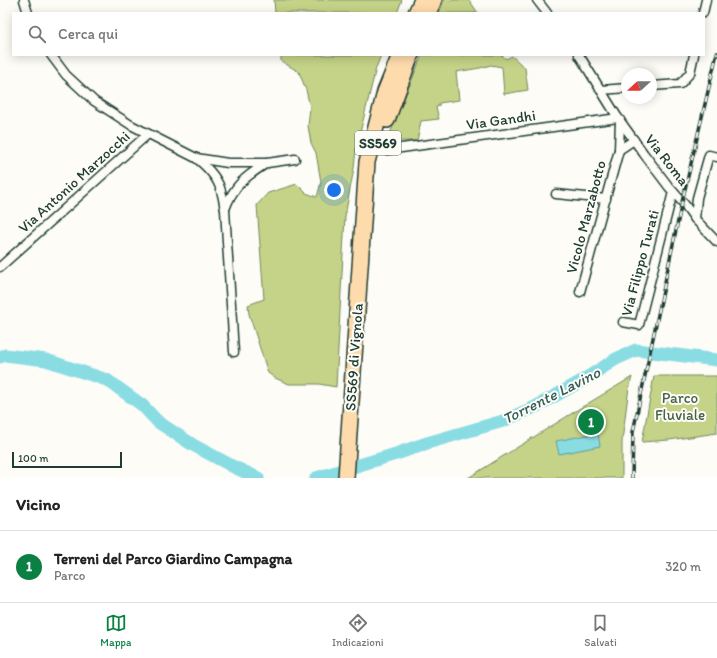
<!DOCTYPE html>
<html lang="it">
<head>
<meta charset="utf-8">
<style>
  body { margin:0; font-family:Itim,sans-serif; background:#f6f6f6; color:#222 }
  .compass { position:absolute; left:621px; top:68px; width:36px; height:36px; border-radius:50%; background:#fff; box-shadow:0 2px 10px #0003; rotate:249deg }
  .scale { position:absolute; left:12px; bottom:10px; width:110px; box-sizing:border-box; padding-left:4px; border:2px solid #1f3d34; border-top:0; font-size:11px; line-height:14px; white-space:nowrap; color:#1f3d34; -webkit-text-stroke:3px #fdfcf7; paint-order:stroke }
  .you { position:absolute; left:334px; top:190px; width:14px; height:14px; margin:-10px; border:3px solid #fff; border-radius:50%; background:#1a73e8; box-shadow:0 0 0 6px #1a73e833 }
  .badge { display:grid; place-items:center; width:26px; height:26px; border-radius:50%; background:#0b8043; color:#fff; font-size:13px; font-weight:700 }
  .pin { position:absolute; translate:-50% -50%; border:2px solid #fff; box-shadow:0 1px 4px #0006 }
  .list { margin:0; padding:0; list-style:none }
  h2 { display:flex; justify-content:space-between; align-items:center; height:52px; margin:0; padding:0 16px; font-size:17px }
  h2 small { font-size:13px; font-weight:400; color:#767676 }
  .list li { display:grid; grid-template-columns:26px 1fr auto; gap:12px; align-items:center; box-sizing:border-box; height:72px; padding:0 16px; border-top:1px solid #e0e0e0 }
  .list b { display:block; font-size:15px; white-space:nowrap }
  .list p { margin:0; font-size:13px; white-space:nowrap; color:#767676 }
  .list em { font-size:13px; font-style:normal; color:#767676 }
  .icon { flex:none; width:22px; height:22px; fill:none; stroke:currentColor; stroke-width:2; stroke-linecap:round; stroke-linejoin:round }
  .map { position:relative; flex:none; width:717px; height:478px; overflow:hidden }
  .search { position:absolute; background:#fff; box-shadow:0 2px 10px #0003; left:12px; right:12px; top:12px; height:44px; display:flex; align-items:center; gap:10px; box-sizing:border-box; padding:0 14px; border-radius:0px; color:#767676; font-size:15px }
  .sheet { height:124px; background:#fff }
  nav { display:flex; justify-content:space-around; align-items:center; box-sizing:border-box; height:56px; border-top:1px solid #e0e0e0; background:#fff; font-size:11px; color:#767676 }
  nav a { display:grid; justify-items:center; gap:2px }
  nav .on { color:#0b8043 }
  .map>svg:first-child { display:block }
  .green { fill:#c4d387; stroke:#72885e }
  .water { fill:#8adce3; stroke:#5f9c9d }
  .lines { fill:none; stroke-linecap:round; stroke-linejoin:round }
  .river { stroke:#8adce3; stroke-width:13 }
  .street-casing { stroke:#1f3d34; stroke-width:11 }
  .highway-casing { stroke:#1f3d34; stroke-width:18 }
  .street { stroke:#fdfcf7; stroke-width:8 }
  .highway { stroke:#fedbac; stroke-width:15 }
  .rail-casing { stroke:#1f3d34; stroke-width:3.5 }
  .rail { stroke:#fdfcf7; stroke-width:2; stroke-dasharray:6; stroke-linecap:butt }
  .labels { text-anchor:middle; stroke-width:4; stroke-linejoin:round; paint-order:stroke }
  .shield { fill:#fdfcf7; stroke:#62766e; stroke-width:1 }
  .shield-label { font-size:14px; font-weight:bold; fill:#1f3d34 }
  .street-label { font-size:15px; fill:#1f3d34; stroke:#fdfcf7 }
  .park-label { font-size:15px; fill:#486249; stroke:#fdfcf7 }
  .water-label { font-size:16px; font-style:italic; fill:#345d57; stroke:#fdfcf7 }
</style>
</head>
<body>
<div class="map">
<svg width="717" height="478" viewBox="0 0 717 478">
  <rect width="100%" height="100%" fill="#fdfcf7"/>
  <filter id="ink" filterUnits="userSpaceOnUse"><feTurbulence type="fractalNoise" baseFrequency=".025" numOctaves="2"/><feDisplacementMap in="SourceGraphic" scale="8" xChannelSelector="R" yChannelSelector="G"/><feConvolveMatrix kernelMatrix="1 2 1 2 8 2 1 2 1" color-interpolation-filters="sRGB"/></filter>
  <g filter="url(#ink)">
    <g class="green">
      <path d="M 274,0 L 402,0 L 397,13 L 275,13 Z"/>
      <path d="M 444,0 L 469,0 L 478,13 L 439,13 Z"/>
      <path d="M 281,55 L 381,55 L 376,68 L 356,149 L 354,168 L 345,216 L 336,387 L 319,384 L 289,384 L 275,378 L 268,373 L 249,314 L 248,305 L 264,299 L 257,205 L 268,193 L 297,184 L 306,193 L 317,197 L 321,182 L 316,153 L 311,143 L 308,126 L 310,107 L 306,90 L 299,72 L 281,61 Z"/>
      <path d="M 422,55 L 502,55 L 506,59 L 512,56 L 525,68 L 528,90 L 504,94 L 502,67 L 491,65 L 480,68 L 456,72 L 459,100 L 439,103 L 439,106 L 436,107 L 439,119 L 421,121 L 417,141 L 387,141 Z"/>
      <path d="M 654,376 L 717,376 L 717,433 L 669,440 L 642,442 Z"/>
      <path d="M 632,377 L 629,387 L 622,441 L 622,478 L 468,478 L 587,404 Z"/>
    </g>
    <path class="water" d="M 598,433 L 600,446 L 559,454 L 556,441 Z"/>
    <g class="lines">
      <g class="river">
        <path d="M 0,357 L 5,355 L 46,360 L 107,380 L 142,405 L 158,422 L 193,445 L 234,467 L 258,478"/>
        <path d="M 316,478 L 396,454 L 427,443 L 503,421 L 535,407 L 580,382 L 616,359 L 636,350 L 717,360"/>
      </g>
      <g class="street-casing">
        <g id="street">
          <path d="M 24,0 L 28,13"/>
          <path d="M 537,0 L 547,13"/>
          <path d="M 703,13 L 706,0"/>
          <path d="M 51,55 L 66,75 L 94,101 L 131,125 L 196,158 L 228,163 L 267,163 L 295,159"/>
          <path d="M 579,55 L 618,118 L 644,154 L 669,187 L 685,205 L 695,219 L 717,242"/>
          <path d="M 651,86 L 680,84 L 690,73 L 694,55"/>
          <path d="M 601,90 L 627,88"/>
          <path d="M 620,120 L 619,150 L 634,140"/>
          <path d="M 387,150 L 618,118"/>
          <path d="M 196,158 C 206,166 218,178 221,191 C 223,197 224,204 225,210 L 234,352"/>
          <path d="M 556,194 L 606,199"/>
          <path d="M 225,209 C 234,185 245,177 267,163"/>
          <path d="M 695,219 L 697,198 L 709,155 L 717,157"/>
          <path d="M 0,267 L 148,134"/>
          <path d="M 580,292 L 619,150"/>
          <path d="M 623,322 L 639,325 L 673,192"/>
        </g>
      </g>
      <g class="highway-casing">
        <g id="highway">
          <path d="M 416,13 L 422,0"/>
          <path d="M 428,13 L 434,0"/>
          <path d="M 387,120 L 411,55"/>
          <path d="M 346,478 L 367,162 L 385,92 L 400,55"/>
        </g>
      </g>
      <use href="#street" class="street"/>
      <use href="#highway" class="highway"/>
      <g class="rail-casing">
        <path id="rail" d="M 632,478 L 633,432 L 682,202 L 717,53"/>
      </g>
      <use href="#rail" class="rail"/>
    </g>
  </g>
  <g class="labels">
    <rect class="shield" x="355" y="131" width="46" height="24" rx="3"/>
    <g class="shield-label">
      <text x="378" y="148">SS569</text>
    </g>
    <g class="street-label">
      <text transform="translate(501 120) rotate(-8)" y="5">Via Gandhi</text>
      <text transform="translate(667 160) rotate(52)" y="5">Via Roma</text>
      <text transform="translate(74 182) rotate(-42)" y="5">Via Antonio Marzocchi</text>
      <text transform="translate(586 217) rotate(-75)" y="5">Vicolo Marzabotto</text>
      <text transform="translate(640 263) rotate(-75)" y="5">Via Filippo Turati</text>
      <text transform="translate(354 357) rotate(-86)" y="5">SS569 di Vignola</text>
    </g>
    <g class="park-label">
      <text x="680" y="403">Parco<tspan x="680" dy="17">Fluviale</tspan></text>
    </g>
    <g class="water-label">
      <text transform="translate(551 395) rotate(-27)" y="6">Torrente Lavino</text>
    </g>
  </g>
</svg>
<svg class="compass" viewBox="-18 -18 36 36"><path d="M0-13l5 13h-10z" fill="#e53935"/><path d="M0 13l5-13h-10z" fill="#767676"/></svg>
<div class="scale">100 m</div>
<div class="you"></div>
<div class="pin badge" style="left:591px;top:422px">1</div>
<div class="search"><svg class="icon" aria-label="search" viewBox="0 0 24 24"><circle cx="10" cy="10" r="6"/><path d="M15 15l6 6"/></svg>Cerca qui</div>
</div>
<section class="sheet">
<h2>Vicino<small></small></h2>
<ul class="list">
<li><span class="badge">1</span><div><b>Terreni del Parco Giardino Campagna</b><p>Parco</p></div><em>320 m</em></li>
</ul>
</section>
<nav>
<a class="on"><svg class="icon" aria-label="map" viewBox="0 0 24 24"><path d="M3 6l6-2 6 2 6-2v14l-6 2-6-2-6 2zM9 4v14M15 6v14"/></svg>Mappa</a>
<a><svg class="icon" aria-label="directions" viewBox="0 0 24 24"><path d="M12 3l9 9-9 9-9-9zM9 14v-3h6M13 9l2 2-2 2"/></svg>Indicazioni</a>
<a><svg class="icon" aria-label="saved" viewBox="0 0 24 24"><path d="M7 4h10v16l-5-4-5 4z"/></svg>Salvati</a>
</nav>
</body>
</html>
